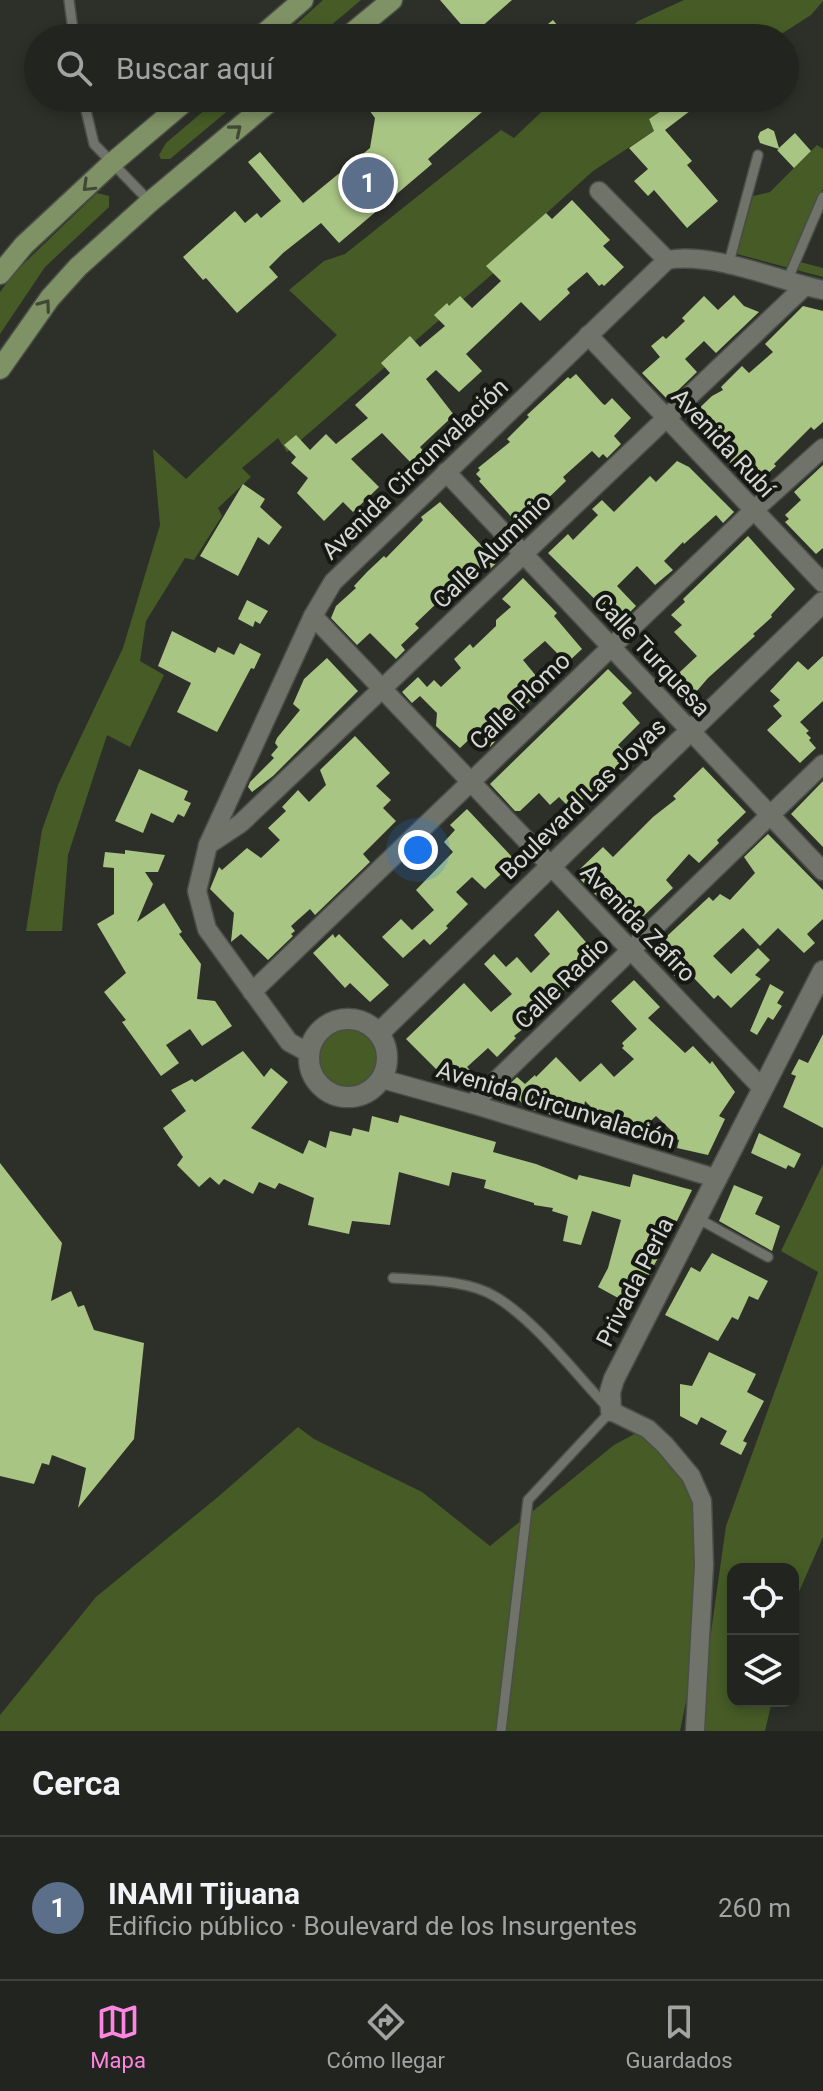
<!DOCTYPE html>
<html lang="es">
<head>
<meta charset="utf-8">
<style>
  body { margin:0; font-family:Roboto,sans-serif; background:#2e302c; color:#f1f3f6 }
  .controls { position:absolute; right:24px; bottom:24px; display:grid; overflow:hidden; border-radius:16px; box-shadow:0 4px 12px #0003 }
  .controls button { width:72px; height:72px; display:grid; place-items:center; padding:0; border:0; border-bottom:2px solid #3f413d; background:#22241f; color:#f1f3f6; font:40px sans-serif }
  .you { position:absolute; left:418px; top:850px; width:28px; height:28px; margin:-20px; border:6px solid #fff; border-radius:50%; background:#1a73e8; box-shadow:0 0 0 12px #1a73e833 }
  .badge { display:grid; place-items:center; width:52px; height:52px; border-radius:50%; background:#fe86e0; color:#fff; font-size:26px; font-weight:700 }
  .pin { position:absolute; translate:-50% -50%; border:4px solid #fff; box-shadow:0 2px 8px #0006 }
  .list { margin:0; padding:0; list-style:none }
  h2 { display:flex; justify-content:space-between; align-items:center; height:104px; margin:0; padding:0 32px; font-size:34px }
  h2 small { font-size:26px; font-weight:400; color:#a2a4a4 }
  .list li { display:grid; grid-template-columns:52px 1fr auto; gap:24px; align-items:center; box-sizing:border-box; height:144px; padding:0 32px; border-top:2px solid #3f413d }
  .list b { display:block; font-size:30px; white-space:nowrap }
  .list p { margin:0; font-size:26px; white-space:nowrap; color:#a2a4a4 }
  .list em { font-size:26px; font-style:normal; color:#a2a4a4 }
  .icon { flex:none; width:44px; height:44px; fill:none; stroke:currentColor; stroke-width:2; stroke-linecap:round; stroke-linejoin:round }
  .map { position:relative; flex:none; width:823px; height:1731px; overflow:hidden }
  .search { position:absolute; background:#22241f; box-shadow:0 4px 12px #0003; left:24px; right:24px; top:24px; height:88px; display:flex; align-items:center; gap:20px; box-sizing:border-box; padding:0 28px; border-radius:44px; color:#a2a4a4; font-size:30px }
  .sheet { height:248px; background:#22241f }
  nav { display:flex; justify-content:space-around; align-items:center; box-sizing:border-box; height:112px; border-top:2px solid #3f413d; background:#22241f; font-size:22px; color:#a2a4a4 }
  nav a { display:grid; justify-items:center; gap:4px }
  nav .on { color:#fe86e0 }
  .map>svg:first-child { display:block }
  .green { fill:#465b26 }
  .building { fill:#a9c584 }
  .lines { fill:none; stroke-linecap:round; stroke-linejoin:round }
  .service-casing { stroke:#4b4e47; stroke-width:12 }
  .minor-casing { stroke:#4b4e47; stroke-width:21 }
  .tertiary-casing { stroke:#4b4e47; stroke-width:23 }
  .primary-casing { stroke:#4b4e47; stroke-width:23 }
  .service { stroke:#6f736a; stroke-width:9 }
  .minor { stroke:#6f736a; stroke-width:18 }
  .tertiary { stroke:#6f736a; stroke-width:20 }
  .primary { stroke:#7f9265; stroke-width:20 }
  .oneway { stroke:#404934 }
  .labels { text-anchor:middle; stroke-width:8; stroke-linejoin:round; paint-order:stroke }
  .street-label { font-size:24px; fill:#d6d8d3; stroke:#161814 }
</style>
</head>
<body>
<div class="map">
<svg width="823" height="1731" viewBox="0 0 823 1731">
  <rect width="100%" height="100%" fill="#2d3029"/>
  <g class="green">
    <path d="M 323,0 L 361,0 L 316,38 L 281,38 Z"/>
    <path d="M 684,0 L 823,0 L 823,1 L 811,15 L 775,38 L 620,38 L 638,21 Z"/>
    <path d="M 219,98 L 243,98 L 170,159 L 161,159 L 159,155 L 166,143 Z"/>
    <path d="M 556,98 L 682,98 L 649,119 L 654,131 L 593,171 L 530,228 L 534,238 L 287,452 L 278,438 L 242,468 L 251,477 L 218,508 L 222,516 L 194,560 L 185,558 L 146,621 L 140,661 L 164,675 L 130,747 L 107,735 L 68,855 L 62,931 L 26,931 L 42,830 L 58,785 L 123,648 L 160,525 L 153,449 L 186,479 L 337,335 L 289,290 L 324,261 L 345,254 L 501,130 L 514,138 Z"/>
    <path d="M 817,145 L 823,149 L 823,188 L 796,261 L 823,268 L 823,277 L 737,254 L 753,196 L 770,192 Z"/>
    <path d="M 97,193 L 109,196 L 109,207 L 45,267 L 0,334 L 0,292 L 14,273 Z"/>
    <circle cx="348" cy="1060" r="32"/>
    <path d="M 823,1164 L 823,1537 L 798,1594 L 793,1614 L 793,1569 L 733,1569 L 733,1701 L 772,1701 L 765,1731 L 697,1731 L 726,1526 L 818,1272 L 781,1251 Z"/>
    <path d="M 298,1427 L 314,1439 L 422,1492 L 490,1546 L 614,1445 L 642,1430 L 664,1447 L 700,1502 L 702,1623 L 680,1731 L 0,1731 L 0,1715 L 96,1597 L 219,1496 Z"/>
  </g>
  <g class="building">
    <path d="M 440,0 L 512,0 L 471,36 Z"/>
    <path d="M 553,20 L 568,38 L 551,38 L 543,28 Z"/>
    <path d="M 360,98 L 498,98 L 428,159 L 432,164 L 339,243 L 321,223 L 283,253 L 269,267 L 278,277 L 237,313 L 206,278 L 203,280 L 183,257 L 235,211 L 245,223 L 257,213 L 261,218 L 281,201 L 248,162 L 260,152 L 303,203 L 370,148 L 375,118 Z"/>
    <path d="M 681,98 L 707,98 L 665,130 L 692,161 L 687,165 L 718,201 L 687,228 L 654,190 L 648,196 L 634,181 L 648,169 L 629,148 L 654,131 L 649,119 Z"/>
    <path d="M 768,128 L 774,131 L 779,148 L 795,133 L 811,151 L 794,168 L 777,150 L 779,149 L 760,143 L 758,137 L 760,132 Z"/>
    <path d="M 572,200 L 610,240 L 603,246 L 624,267 L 604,286 L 602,284 L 599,286 L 587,272 L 567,289 L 570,293 L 540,321 L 521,302 L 466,354 L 482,371 L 459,392 L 436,370 L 426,379 L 454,415 L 420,447 L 426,454 L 414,466 L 382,433 L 351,459 L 379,487 L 353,512 L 343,502 L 324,521 L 297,493 L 308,478 L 291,463 L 296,457 L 284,445 L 296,435 L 310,450 L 326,434 L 336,444 L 368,418 L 355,405 L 390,373 L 381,363 L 410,336 L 420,347 L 445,326 L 434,315 L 447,303 L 449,306 L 460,296 L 472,308 L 501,281 L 486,266 L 546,213 L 552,219 Z"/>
    <path d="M 734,295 L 744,306 L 759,312 L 716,353 L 704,341 L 685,359 L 697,372 L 668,400 L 642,373 L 660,357 L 651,346 L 663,336 L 666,339 L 685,321 L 682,318 L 704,296 L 718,310 Z"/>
    <path d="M 803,306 L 823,311 L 823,422 L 814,430 L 811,427 L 774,464 L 776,466 L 752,488 L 690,417 L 712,396 L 723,390 L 721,387 L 742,366 L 749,373 L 773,352 L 765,344 Z"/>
    <path d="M 576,374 L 603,404 L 605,405 L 612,398 L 631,418 L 614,436 L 621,444 L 607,458 L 603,454 L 599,458 L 592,451 L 563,477 L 566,481 L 539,507 L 544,512 L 525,532 L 479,481 L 481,479 L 476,474 L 480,470 L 478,468 L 510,442 L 507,439 L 529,417 L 527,415 L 568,377 L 570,379 Z"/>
    <path d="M 677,461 L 689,467 L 734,512 L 723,523 L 716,515 L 684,544 L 683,542 L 664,561 L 673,570 L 655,585 L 637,566 L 617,586 L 636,606 L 619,623 L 548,553 L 568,534 L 573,540 L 598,515 L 592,509 L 602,500 L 614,512 L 650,476 L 656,482 Z"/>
    <path d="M 823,465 L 823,548 L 816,554 L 785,522 L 789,519 L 785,515 L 801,500 L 794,492 Z"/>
    <path d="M 243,484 L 265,499 L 260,507 L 282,527 L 269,545 L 258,537 L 238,576 L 200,556 Z"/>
    <path d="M 440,502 L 481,545 L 486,540 L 503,557 L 490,569 L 485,564 L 456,593 L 440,605 L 438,602 L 415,624 L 419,628 L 401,645 L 405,650 L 396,659 L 370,633 L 357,645 L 331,618 L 336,606 L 356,588 L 354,586 L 367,572 L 384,556 L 386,558 L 423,520 L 421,517 Z"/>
    <path d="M 748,536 L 795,589 L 771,615 L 772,617 L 753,634 L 755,636 L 708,678 L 690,699 L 682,699 L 667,684 L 697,656 L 674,632 L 682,625 L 671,615 L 685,602 L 683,599 Z"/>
    <path d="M 523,578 L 557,613 L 554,616 L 582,649 L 567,663 L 545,641 L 523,660 L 537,677 L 528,686 L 537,694 L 502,728 L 505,731 L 490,747 L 476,733 L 460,748 L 436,726 L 437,713 L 420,696 L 412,703 L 402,692 L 418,677 L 427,687 L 434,680 L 441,687 L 461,668 L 454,659 L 470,644 L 473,648 L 496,626 L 496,620 L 511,607 L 502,599 Z"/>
    <path d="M 247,600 L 268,611 L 260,624 L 255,621 L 253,627 L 238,619 Z"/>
    <path d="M 172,631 L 215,653 L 218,647 L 234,655 L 240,643 L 261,654 L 254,669 L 251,668 L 217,732 L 177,712 L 191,683 L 158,666 Z"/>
    <path d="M 823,656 L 823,701 L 800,722 L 809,731 L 806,733 L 811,738 L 809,740 L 816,748 L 800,763 L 767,730 L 782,716 L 773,706 L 780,700 L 770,691 L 798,661 L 808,670 Z"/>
    <path d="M 327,658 L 358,691 L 273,776 L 252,792 L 248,787 L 250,782 L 274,758 L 271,755 L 278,747 L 275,743 L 277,738 L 300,710 L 293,704 L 304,679 Z"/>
    <path d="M 608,669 L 632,693 L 622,703 L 640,723 L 618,745 L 626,753 L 617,761 L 620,764 L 572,810 L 559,797 L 550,805 L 539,793 L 520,811 L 515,811 L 490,784 Z"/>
    <path d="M 355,736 L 390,773 L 376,786 L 391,800 L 383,808 L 396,821 L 363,854 L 370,862 L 315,915 L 310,909 L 291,926 L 295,931 L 291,934 L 293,936 L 268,960 L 241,934 L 231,942 L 234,913 L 210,889 L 219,867 L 222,870 L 247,848 L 261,858 L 280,840 L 268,828 L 286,811 L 282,807 L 298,790 L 309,802 L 326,785 L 320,770 Z"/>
    <path d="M 703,767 L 746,812 L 717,840 L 719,843 L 699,863 L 689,854 L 666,880 L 673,888 L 630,929 L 578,877 L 579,870 L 603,847 L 613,857 L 653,817 L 676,799 L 673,796 Z"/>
    <path d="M 139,769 L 188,791 L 184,800 L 191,803 L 184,817 L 178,814 L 173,823 L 151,813 L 143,833 L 115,821 Z"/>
    <path d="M 823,781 L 823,847 L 791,814 Z"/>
    <path d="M 467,809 L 512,857 L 512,864 L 485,889 L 472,877 L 456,892 L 468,904 L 446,926 L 448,928 L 430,945 L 424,939 L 403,958 L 382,937 L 401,919 L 412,930 L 434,910 L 416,890 L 453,852 L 444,842 L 455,830 L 450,825 Z"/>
    <path d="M 768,834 L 823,890 L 823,919 L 807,934 L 815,943 L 804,953 L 778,928 L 760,946 L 743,928 L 713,956 L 731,974 L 758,948 L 770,960 L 755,975 L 761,979 L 731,1008 L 718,995 L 714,999 L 690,974 L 686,978 L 679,972 L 675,976 L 651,951 L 709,897 L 713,901 L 720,894 L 730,900 L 755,873 L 744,857 Z"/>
    <path d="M 125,850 L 165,855 L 158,872 L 145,872 L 153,884 L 137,922 L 164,903 L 182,932 L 179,934 L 201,964 L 197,999 L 215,1001 L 232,1026 L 202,1046 L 190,1029 L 166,1045 L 179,1063 L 161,1076 L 122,1022 L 126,1020 L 104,992 L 126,973 L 97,924 L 114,914 L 114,868 L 103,867 L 105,852 L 125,854 Z"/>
    <path d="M 558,910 L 598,956 L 536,1019 L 514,1036 L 516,1038 L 497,1057 L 488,1048 L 467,1067 L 477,1077 L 467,1086 L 442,1080 L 443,1076 L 406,1039 L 464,983 L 491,1012 L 512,994 L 484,964 L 494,954 L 506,967 L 517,957 L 531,973 L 550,954 L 534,935 Z"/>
    <path d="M 333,934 L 335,938 L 339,934 L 389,985 L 370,1002 L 350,983 L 345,988 L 313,953 Z"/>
    <path d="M 634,980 L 660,1007 L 648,1018 L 685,1053 L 693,1046 L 710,1064 L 712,1061 L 735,1092 L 719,1116 L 725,1119 L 708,1155 L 677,1148 L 679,1140 L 676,1139 L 677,1136 L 656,1116 L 640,1131 L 631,1123 L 626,1136 L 617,1133 L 585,1101 L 581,1123 L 526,1108 L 515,1095 L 508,1102 L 495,1098 L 517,1077 L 525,1084 L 535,1075 L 536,1077 L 556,1057 L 580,1082 L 601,1063 L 614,1077 L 634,1059 L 622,1048 L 624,1046 L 622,1043 L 637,1029 L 611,1001 Z"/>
    <path d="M 770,984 L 784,992 L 777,1003 L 782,1006 L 773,1020 L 768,1017 L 757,1035 L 750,1031 Z"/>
    <path d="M 823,1034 L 823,1128 L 783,1107 L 796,1076 L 791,1074 L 799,1059 L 808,1063 Z"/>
    <path d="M 243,1051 L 264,1077 L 271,1068 L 288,1082 L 251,1128 L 303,1154 L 309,1140 L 326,1148 L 330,1131 L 351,1136 L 353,1128 L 369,1132 L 372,1116 L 398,1123 L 400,1115 L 496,1142 L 493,1152 L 536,1164 L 577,1180 L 579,1175 L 630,1187 L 633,1174 L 692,1190 L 676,1223 L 669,1220 L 657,1255 L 659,1256 L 643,1286 L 630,1280 L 620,1299 L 598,1287 L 608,1268 L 621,1220 L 592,1211 L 581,1245 L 563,1241 L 568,1216 L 552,1211 L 553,1208 L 534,1205 L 534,1203 L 484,1188 L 486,1180 L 452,1172 L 449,1186 L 399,1172 L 390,1225 L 352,1221 L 349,1234 L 308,1225 L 314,1198 L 279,1183 L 275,1189 L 259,1182 L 253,1194 L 224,1179 L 219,1185 L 210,1177 L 199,1187 L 177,1165 L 183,1157 L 163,1128 L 186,1111 L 171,1090 L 192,1079 L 195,1082 Z"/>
    <path d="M 759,1133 L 801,1154 L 794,1168 L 788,1165 L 786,1169 L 751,1153 Z"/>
    <path d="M 0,1163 L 62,1243 L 51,1301 L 71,1291 L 78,1307 L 84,1305 L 94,1330 L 144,1343 L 134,1439 L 78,1508 L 86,1468 L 52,1455 L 49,1465 L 42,1463 L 34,1484 L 0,1476 Z"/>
    <path d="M 734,1185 L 763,1197 L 755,1214 L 780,1226 L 772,1251 L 719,1221 Z"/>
    <path d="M 712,1253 L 768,1281 L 758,1300 L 749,1296 L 738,1320 L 732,1317 L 718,1341 L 665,1315 L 691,1267 L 700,1272 Z"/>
    <path d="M 709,1352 L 756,1374 L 747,1392 L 764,1401 L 743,1441 L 747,1443 L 741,1455 L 720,1444 L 727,1431 L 701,1417 L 697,1425 L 680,1416 L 680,1384 L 692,1386 Z"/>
  </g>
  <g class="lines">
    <g class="service-casing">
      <g id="service">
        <path d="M 69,0 L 74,38"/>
        <path d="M 83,98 L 94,144 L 150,202"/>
        <path d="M 728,266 L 758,155"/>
        <path d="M 787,281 L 823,197"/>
        <path d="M 697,1218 L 768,1257"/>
        <path d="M 393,1278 C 424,1280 469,1280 496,1297 C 537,1322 577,1376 611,1411 L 528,1500 L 501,1731"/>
      </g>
    </g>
    <g class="minor-casing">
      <g id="minor">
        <path d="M 599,191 L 667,260"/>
        <path d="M 588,335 L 823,583"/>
        <path d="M 446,472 L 823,871"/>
        <path d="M 313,616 L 762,1088"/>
        <path d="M 208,845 L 241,823 L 805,286"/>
        <path d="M 252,992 L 754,510 L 823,448"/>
        <path d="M 309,1053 L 289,1042 L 207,929 L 197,891 L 208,845 L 313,616 L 333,582 L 667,260 C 714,252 776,280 823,290"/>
        <path d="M 382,1079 L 472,1104 L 715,1178"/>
        <path d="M 472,1104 L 823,764"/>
        <path d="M 611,1411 L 648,1429 L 665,1445 L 691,1476 L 702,1501 L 704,1565 L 695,1731"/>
      </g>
    </g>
    <g class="tertiary-casing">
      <g id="tertiary">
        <circle cx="348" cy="1058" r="39"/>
        <path d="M 379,1033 L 823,602"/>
        <path d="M 611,1411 L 610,1392 L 614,1379 L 823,971"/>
      </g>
    </g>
    <g class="primary-casing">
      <g id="primary">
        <path d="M 259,38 L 303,0"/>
        <path d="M 346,38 L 392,0"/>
        <path d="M 0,274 L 24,245 L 111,164 L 189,98"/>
        <path d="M 0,369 L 50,298 L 78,267 L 150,202 L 274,98"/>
      </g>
    </g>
    <use href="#service" class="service"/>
    <use href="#minor" class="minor"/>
    <use href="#tertiary" class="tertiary"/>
    <use href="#primary" class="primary"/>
  </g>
  <defs><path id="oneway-chevron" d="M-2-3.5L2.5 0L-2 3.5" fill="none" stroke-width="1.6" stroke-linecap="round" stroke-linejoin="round" transform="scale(2)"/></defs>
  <g class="oneway">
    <use href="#oneway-chevron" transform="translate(236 130) rotate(-40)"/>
    <use href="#oneway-chevron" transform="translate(88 186) rotate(136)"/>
    <use href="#oneway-chevron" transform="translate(45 305) rotate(-54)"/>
  </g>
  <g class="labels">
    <g class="street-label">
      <text transform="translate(723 443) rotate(47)" y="8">Avenida Rubí</text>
      <text transform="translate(415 469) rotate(-44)" y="8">Avenida Circunvalación</text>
      <text transform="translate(492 551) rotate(-44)" y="8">Calle Aluminio</text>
      <text transform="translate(652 655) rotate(47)" y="8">Calle Turquesa</text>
      <text transform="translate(520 701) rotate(-44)" y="8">Calle Plomo</text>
      <text transform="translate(583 799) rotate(-44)" y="8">Boulevard Las Joyas</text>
      <text transform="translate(638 923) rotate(46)" y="8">Avenida Zafiro</text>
      <text transform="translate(562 983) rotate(-44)" y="8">Calle Radio</text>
      <text transform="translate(556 1105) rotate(17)" y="8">Avenida Circunvalación</text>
      <text transform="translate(635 1282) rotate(-63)" y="8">Privada Perla</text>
    </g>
  </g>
</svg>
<div class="controls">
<button><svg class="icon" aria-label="locate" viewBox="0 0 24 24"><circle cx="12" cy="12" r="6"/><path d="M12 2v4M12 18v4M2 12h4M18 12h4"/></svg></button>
<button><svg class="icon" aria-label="layers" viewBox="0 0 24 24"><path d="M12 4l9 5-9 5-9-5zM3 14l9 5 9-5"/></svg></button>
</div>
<div class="you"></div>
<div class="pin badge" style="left:368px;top:183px;background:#5c6f8a">1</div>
<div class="search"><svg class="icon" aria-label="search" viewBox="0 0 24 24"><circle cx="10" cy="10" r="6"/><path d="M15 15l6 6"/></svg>Buscar aquí</div>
</div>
<section class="sheet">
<h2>Cerca<small></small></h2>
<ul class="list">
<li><span class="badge" style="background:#5c6f8a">1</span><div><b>INAMI Tijuana</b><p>Edificio público · Boulevard de los Insurgentes</p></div><em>260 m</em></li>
</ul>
</section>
<nav>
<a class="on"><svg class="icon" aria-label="map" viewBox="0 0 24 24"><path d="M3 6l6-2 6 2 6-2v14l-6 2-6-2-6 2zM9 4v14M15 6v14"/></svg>Mapa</a>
<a><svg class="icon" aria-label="directions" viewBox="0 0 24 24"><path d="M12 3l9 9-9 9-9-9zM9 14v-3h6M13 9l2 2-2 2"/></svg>Cómo llegar</a>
<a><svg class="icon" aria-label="saved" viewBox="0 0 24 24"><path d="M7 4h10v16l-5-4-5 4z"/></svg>Guardados</a>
</nav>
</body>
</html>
